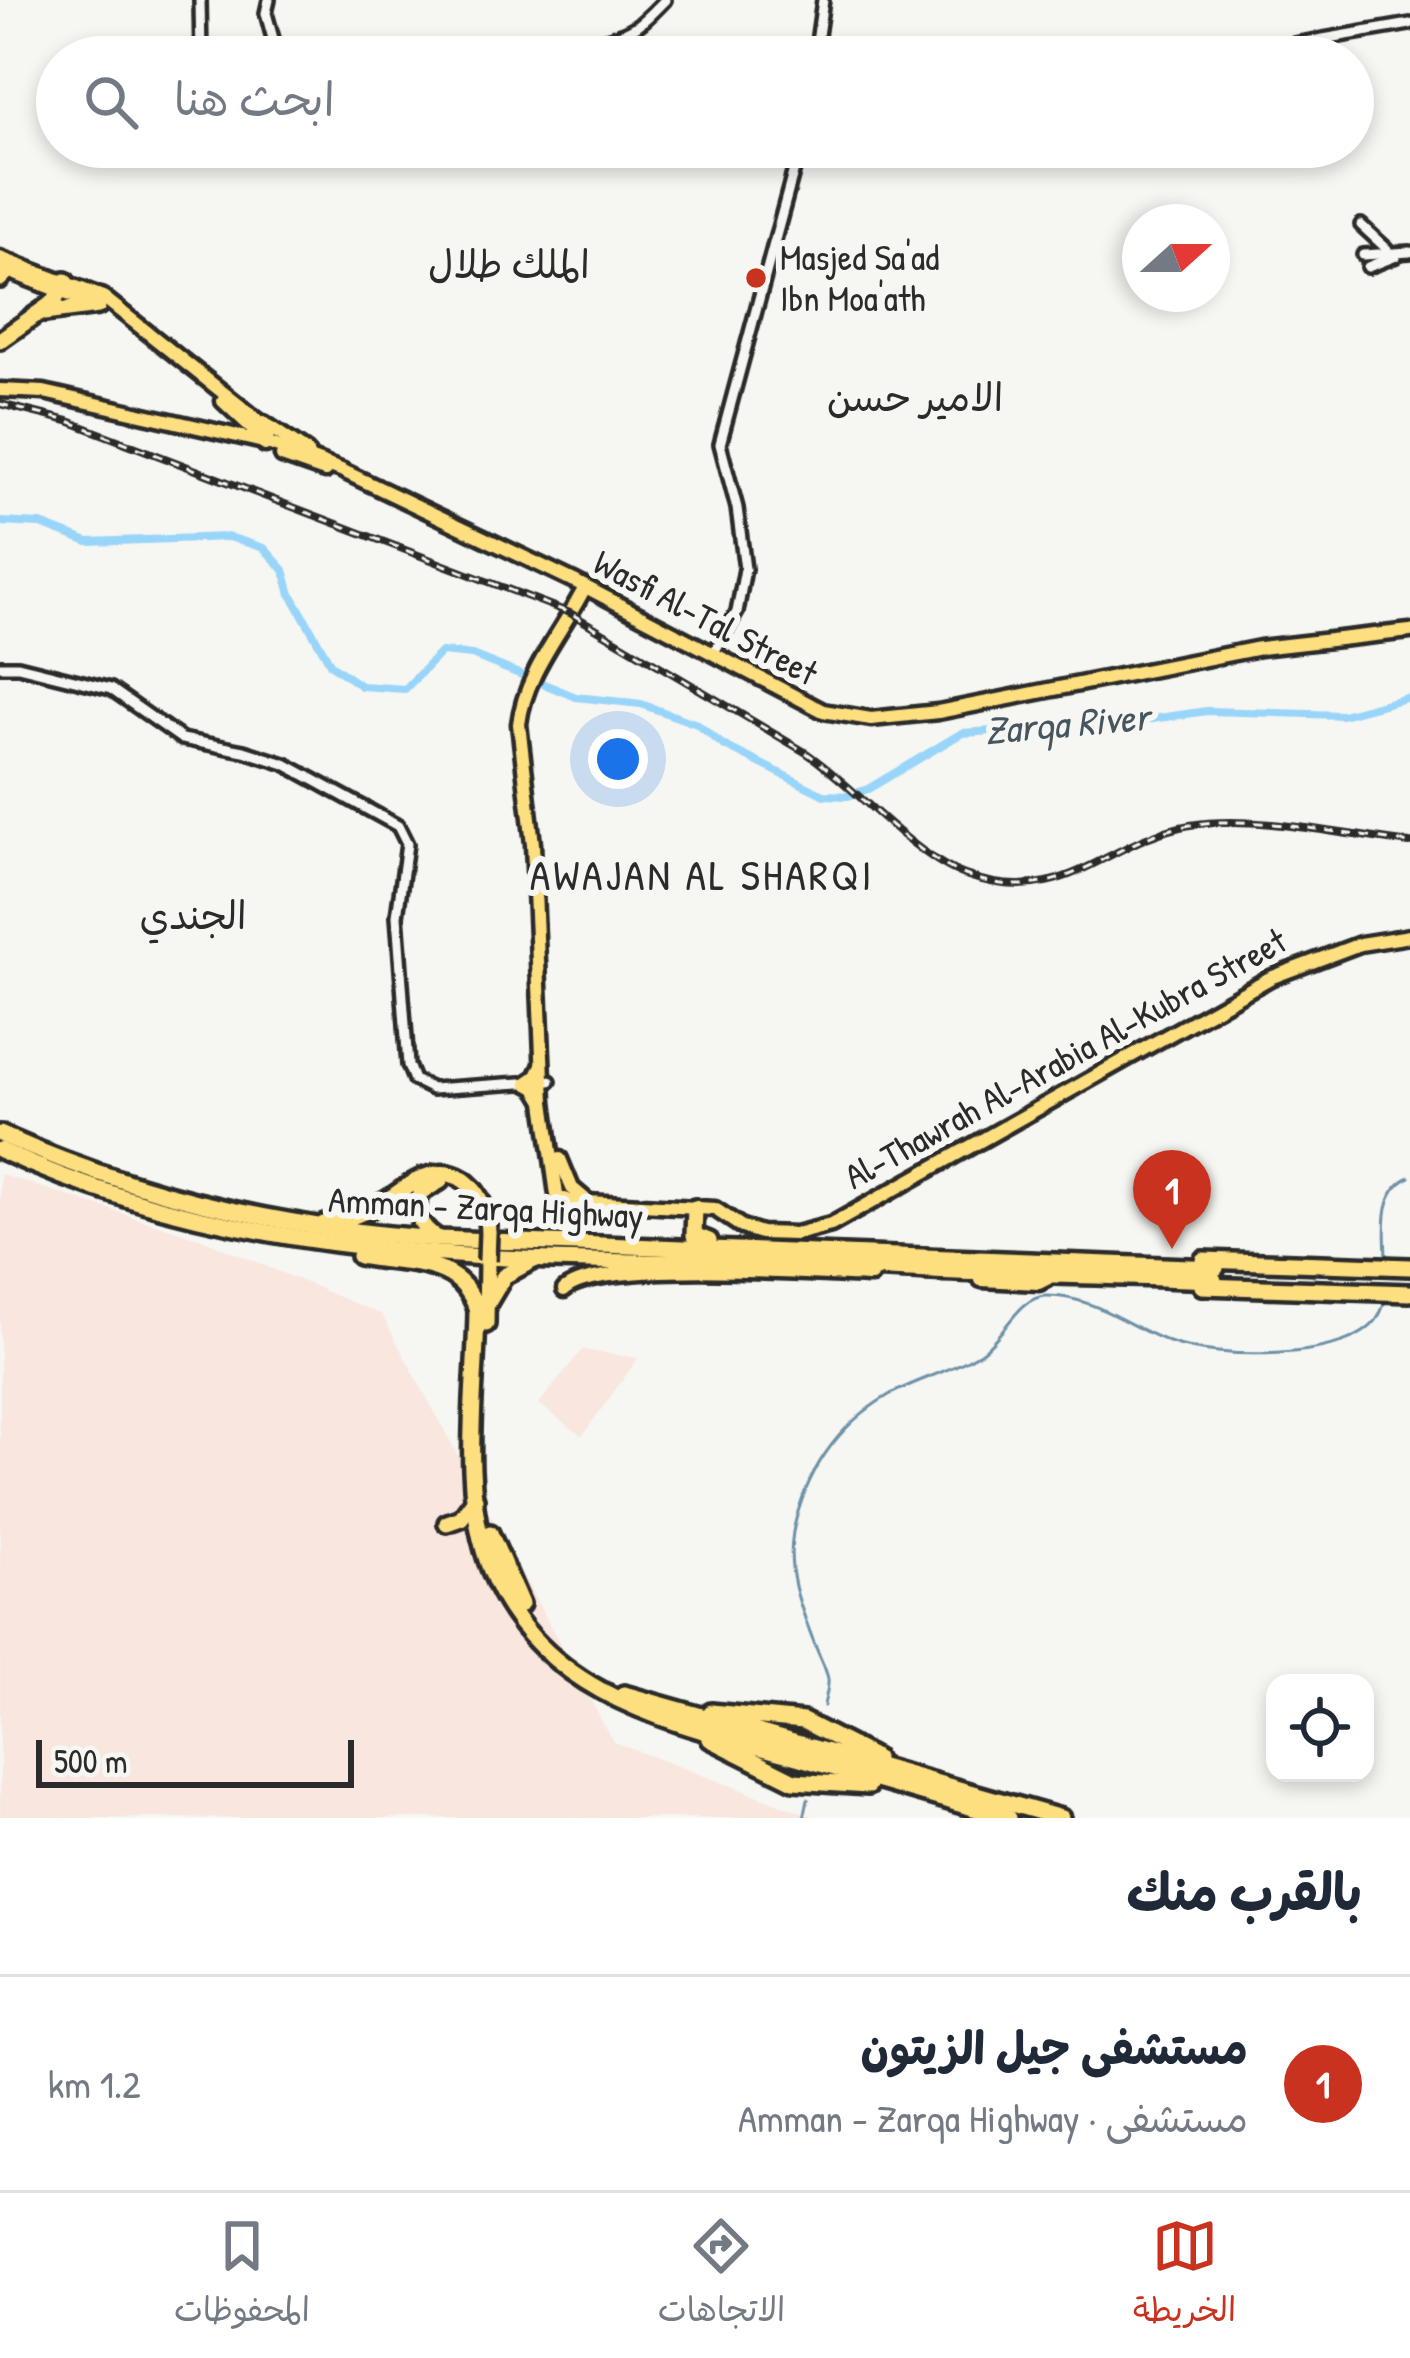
<!DOCTYPE html>
<html lang="ar">
<head>
<meta charset="utf-8">
<style>
  body { margin:0; font-family:"Patrick Hand","Playpen Sans Arabic",sans-serif; background:#f6f6f7; color:#1f2937; direction:rtl }
  .controls { position:absolute; right:36px; bottom:36px; display:grid; overflow:hidden; border-radius:24px; box-shadow:0 6px 18px #0003 }
  .controls button { width:108px; height:108px; display:grid; place-items:center; padding:0; border:0; border-bottom:3px solid #e0e1e3; background:#fff; color:#1f2937; font:60px sans-serif }
  .compass { position:absolute; left:1122px; top:204px; width:108px; height:108px; border-radius:50%; background:#fff; box-shadow:0 6px 18px #0003; rotate:69deg }
  .scale { position:absolute; left:36px; bottom:30px; width:318px; box-sizing:border-box; padding-left:12px; border:6px solid #2b2b2b; border-top:0; font-size:33px; line-height:42px; white-space:nowrap; color:#2b2b2b; -webkit-text-stroke:9px #f6f6f2; paint-order:stroke }
  .you { position:absolute; left:618px; top:759px; width:42px; height:42px; margin:-30px; border:9px solid #fff; border-radius:50%; background:#1a73e8; box-shadow:0 0 0 18px #1a73e833 }
  .badge { display:grid; place-items:center; width:78px; height:78px; border-radius:50%; background:#c8321e; color:#fff; font-size:39px; font-weight:700 }
  .pin { position:absolute; translate:-50% -99px; filter:drop-shadow(0 3px 6px #0008) }
  .pin::after { content:''; position:absolute; top:63px; width:42px; height:36px; background:inherit; clip-path:polygon(0 0,100% 0,50% 100%) }
  .list { margin:0; padding:0; list-style:none }
  h2 { display:flex; justify-content:space-between; align-items:center; height:156px; margin:0; padding:0 48px; font-size:51px }
  h2 small { font-size:39px; font-weight:400; color:#747a83 }
  .list li { display:grid; grid-template-columns:78px 1fr auto; gap:36px; align-items:center; box-sizing:border-box; height:216px; padding:0 48px; border-top:3px solid #e0e1e3 }
  .list b { display:block; font-size:45px; white-space:nowrap }
  .list p { margin:0; font-size:39px; white-space:nowrap; color:#747a83 }
  .list em { font-size:39px; font-style:normal; color:#747a83 }
  .icon { flex:none; width:66px; height:66px; fill:none; stroke:currentColor; stroke-width:2; stroke-linecap:round; stroke-linejoin:round }
  .map { position:relative; flex:none; width:1410px; height:1818px; overflow:hidden; direction:ltr }
  .search { position:absolute; background:#fff; box-shadow:0 6px 18px #0003; left:36px; right:36px; top:36px; height:132px; display:flex; align-items:center; gap:30px; box-sizing:border-box; padding:0 42px; border-radius:66px; color:#747a83; font-size:45px }
  .sheet { height:372px; background:#fff }
  nav { display:flex; justify-content:space-around; align-items:center; box-sizing:border-box; height:168px; border-top:3px solid #e0e1e3; background:#fff; font-size:33px; color:#747a83 }
  nav a { display:grid; justify-items:center; gap:6px }
  nav .on { color:#c8321e }
  .map>svg:first-child { display:block }
  .built { fill:#f8e6df }
  .lines { fill:none; stroke-linecap:round; stroke-linejoin:round }
  .stream { stroke:#6c91a7; stroke-width:3 }
  .river { stroke:#98d5f9; stroke-width:8 }
  .minor-casing { stroke:#2b2b2b; stroke-width:18 }
  .major-casing { stroke:#2b2b2b; stroke-width:21 }
  .highway-casing { stroke:#2b2b2b; stroke-width:24 }
  .minor { stroke:#f6f6f2; stroke-width:9 }
  .major { stroke:#fedf80; stroke-width:12 }
  .highway { stroke:#fedf80; stroke-width:15 }
  .rail-casing { stroke:#2b2b2b; stroke-width:8 }
  .rail { stroke:#f6f6f2; stroke-width:3; stroke-dasharray:9; stroke-linecap:butt }
  .highway-bridge-casing { stroke:#2b2b2b; stroke-width:24; stroke-linecap:butt }
  .highway-bridge { stroke:#fedf80; stroke-width:15 }
  .poi-dot { fill:#c8321e; stroke:#f6f6f2; stroke-width:4.5 }
  .labels { text-anchor:middle; stroke-width:12; stroke-linejoin:round; paint-order:stroke }
  .poi-label { font-size:36px; fill:#2b2b2b; stroke:#f6f6f2; text-anchor:start }
  .street-label { font-size:36px; fill:#2b2b2b; stroke:#f6f6f2 }
  .neighbourhood-label { font-size:39px; fill:#2b2b2b; stroke:#f6f6f2 }
  .water-label { font-size:39px; font-style:italic; fill:#46565e; stroke:#f6f6f2 }
  .quarter-label { font-size:42px; letter-spacing:3px; fill:#2b2b2b; stroke:#f6f6f2 }
</style>
</head>
<body>
<div class="map">
<svg width="1410" height="1818" viewBox="0 0 1410 1818">
  <rect width="100%" height="100%" fill="#f6f6f2"/>
  <filter id="ink" filterUnits="userSpaceOnUse"><feTurbulence type="fractalNoise" baseFrequency=".00833" numOctaves="2"/><feDisplacementMap in="SourceGraphic" scale="24" xChannelSelector="R" yChannelSelector="G"/><feConvolveMatrix kernelMatrix="1 2 1 2 8 2 1 2 1" color-interpolation-filters="sRGB"/></filter>
  <g filter="url(#ink)">
    <g class="built">
      <path d="M 0,1174 L 201,1239 L 382,1315 L 613,1742 L 817,1818 L 0,1818 Z"/>
      <path d="M 582,1350 L 638,1358 L 582,1436 L 539,1404 Z"/>
    </g>
    <g class="lines">
      <g class="stream">
        <path d="M 1386,1257 C 1385,1229 1380,1190 1410,1177"/>
        <path d="M 824,1706 C 825,1698 829,1687 828,1679 C 826,1668 819,1656 815,1645 C 800,1606 786,1573 793,1532 C 805,1473 837,1425 889,1395 C 918,1379 952,1371 980,1353 C 1005,1336 1018,1297 1046,1296 C 1093,1295 1129,1328 1172,1343 C 1217,1359 1340,1361 1374,1323 C 1380,1317 1383,1306 1386,1299"/>
        <path d="M 804,1818 L 808,1799"/>
      </g>
      <path class="river" d="M 0,522 L 41,524 L 88,542 L 229,537 L 264,548 L 284,570 L 291,594 L 331,665 L 361,686 L 405,689 L 441,652 L 472,655 L 576,697 L 641,704 L 697,724 L 723,745 L 824,795 L 848,796 L 868,789 L 962,733 L 1131,722 L 1207,711 L 1342,715 L 1410,697"/>
      <g class="minor-casing">
        <g id="minor">
          <path d="M 200,0 L 201,57"/>
          <path d="M 269,0 L 266,13 L 278,57"/>
          <path d="M 470,57 C 514,52 601,50 637,26 C 647,19 656,9 665,0"/>
          <path d="M 815,57 L 823,0"/>
          <path d="M 1219,57 L 1410,24"/>
          <path d="M 1361,225 L 1387,249"/>
          <path d="M 1363,255 L 1410,252"/>
          <path d="M 1368,267 L 1396,256"/>
          <path d="M 713,654 L 737,612 L 745,569 L 737,508 L 720,444 L 800,147"/>
          <path d="M 0,666 L 18,666 L 111,689 L 182,739 L 244,751 L 285,764 L 398,826 L 407,844 L 397,916 L 408,1065 L 414,1080 L 432,1089 L 550,1081"/>
        </g>
      </g>
      <g class="major-casing">
        <g id="major">
          <path d="M 0,258 L 103,297 L 260,422 L 269,432 L 265,445"/>
          <path d="M 0,268 L 98,306"/>
          <path d="M 0,390 L 44,392 L 268,443 L 341,470 L 576,582 L 823,711 L 871,719 L 938,712 L 1260,648 L 1410,631"/>
          <path d="M 223,401 L 265,440"/>
          <path d="M 264,423 L 307,452"/>
          <path d="M 282,456 L 325,471"/>
          <path d="M 542,1065 L 536,1077 L 527,1083 L 536,1088 L 544,1101"/>
          <path d="M 560,1159 L 572,1188 L 591,1204"/>
          <circle cx="564" cy="1206" r="7"/>
          <path d="M 569,1201 L 715,1209 L 742,1227 L 761,1233 L 796,1234 L 831,1225 L 1270,978 L 1360,944 L 1410,936"/>
          <path d="M 558,1202 L 544,1102 L 533,844 L 519,724 C 525,673 563,631 585,587"/>
          <path d="M 981,1280 L 1039,1283 L 1047,1279"/>
          <path d="M 564,1290 C 596,1258 817,1274 871,1276"/>
        </g>
      </g>
      <g class="highway-casing">
        <g id="highway">
          <path d="M 0,279 L 8,271"/>
          <path d="M 44,313 L 98,306"/>
          <path d="M 0,340 L 54,302 L 65,281"/>
          <path d="M 0,1134 C 141,1197 286,1229 439,1239 L 1216,1268"/>
          <path d="M 0,1150 C 231,1258 491,1262 741,1263 C 805,1264 869,1269 932,1271 C 1026,1275 1120,1276 1214,1280"/>
          <path d="M 695,1208 L 694,1235 L 709,1241"/>
          <path d="M 324,1224 C 346,1220 367,1212 387,1200 C 400,1192 413,1180 428,1176 C 466,1164 487,1200 488,1232"/>
          <path d="M 437,1238 C 420,1227 411,1211 421,1192 L 440,1181"/>
          <path d="M 359,1256 C 406,1266 460,1256 477,1310 C 476,1393 460,1483 488,1563 C 538,1701 684,1725 807,1760 C 874,1779 940,1799 1008,1818"/>
          <path d="M 1203,1260 L 1410,1267"/>
          <path d="M 1202,1286 L 1410,1293"/>
          <path d="M 488,1303 L 504,1276 L 534,1260"/>
          <path d="M 486,1324 L 487,1261"/>
          <path d="M 447,1523 L 461,1518 L 475,1499"/>
          <path d="M 490,1533 L 521,1604"/>
          <path d="M 624,1694 L 1061,1818"/>
          <path d="M 711,1712 L 803,1721 L 875,1758"/>
          <path d="M 710,1739 L 794,1781 L 868,1786"/>
        </g>
      </g>
      <use href="#minor" class="minor"/>
      <use href="#major" class="major"/>
      <use href="#highway" class="highway"/>
      <g class="rail-casing">
        <path id="rail" d="M 0,404 L 68,421 L 570,613 L 805,752 C 854,785 914,857 965,875 C 1066,911 1104,840 1190,825 C 1252,814 1346,835 1410,843"/>
      </g>
      <use href="#rail" class="rail"/>
      <g class="highway-bridge-casing">
        <path id="highway-bridge" d="M 487,1261 L 488,1232"/>
      </g>
      <use href="#highway-bridge" class="highway-bridge"/>
    </g>
  </g>
  <circle class="poi-dot" cx="756" cy="278" r="12"/>
  <g class="labels">
    <g class="poi-label">
      <text x="780" y="270">Masjed Sa'ad<tspan x="780" dy="41">Ibn Moa'ath</tspan></text>
    </g>
    <g class="street-label">
      <text transform="translate(706 617) rotate(28)" y="13">Wasfi Al-Tal Street</text>
      <text transform="translate(1065 1058) rotate(-29)" y="13">Al-Thawrah Al-Arabia Al-Kubra Street</text>
      <text transform="translate(486 1207) rotate(3)" y="13">Amman - Zarqa Highway</text>
    </g>
    <g class="neighbourhood-label">
      <text x="509" y="278">الملك طلال</text>
      <text x="915" y="411">الامير حسن</text>
      <text x="193" y="929">الجندي</text>
    </g>
    <g class="water-label">
      <text transform="translate(1067 723) rotate(-5)" y="14">Zarqa River</text>
    </g>
    <g class="quarter-label">
      <text x="702" y="890">AWAJAN AL SHARQI</text>
    </g>
  </g>
</svg>
<div class="controls">
<button><svg class="icon" aria-label="locate" viewBox="0 0 24 24"><circle cx="12" cy="12" r="6"/><path d="M12 2v4M12 18v4M2 12h4M18 12h4"/></svg></button>
</div>
<svg class="compass" viewBox="-18 -18 36 36"><path d="M0-13l5 13h-10z" fill="#e53935"/><path d="M0 13l5-13h-10z" fill="#747a83"/></svg>
<div class="scale">500 m</div>
<div class="you"></div>
<div class="pin badge" style="left:1172px;top:1249px">1</div>
<div class="search"><svg class="icon" aria-label="search" viewBox="0 0 24 24"><circle cx="10" cy="10" r="6"/><path d="M15 15l6 6"/></svg>ابحث هنا</div>
</div>
<section class="sheet">
<h2>بالقرب منك<small></small></h2>
<ul class="list">
<li><span class="badge">1</span><div><b>مستشفى جيل الزيتون</b><p>مستشفى · Amman - Zarqa Highway</p></div><em>1.2 km</em></li>
</ul>
</section>
<nav>
<a class="on"><svg class="icon" aria-label="map" viewBox="0 0 24 24"><path d="M3 6l6-2 6 2 6-2v14l-6 2-6-2-6 2zM9 4v14M15 6v14"/></svg>الخريطة</a>
<a><svg class="icon" aria-label="directions" viewBox="0 0 24 24"><path d="M12 3l9 9-9 9-9-9zM9 14v-3h6M13 9l2 2-2 2"/></svg>الاتجاهات</a>
<a><svg class="icon" aria-label="saved" viewBox="0 0 24 24"><path d="M7 4h10v16l-5-4-5 4z"/></svg>المحفوظات</a>
</nav>
</body>
</html>
